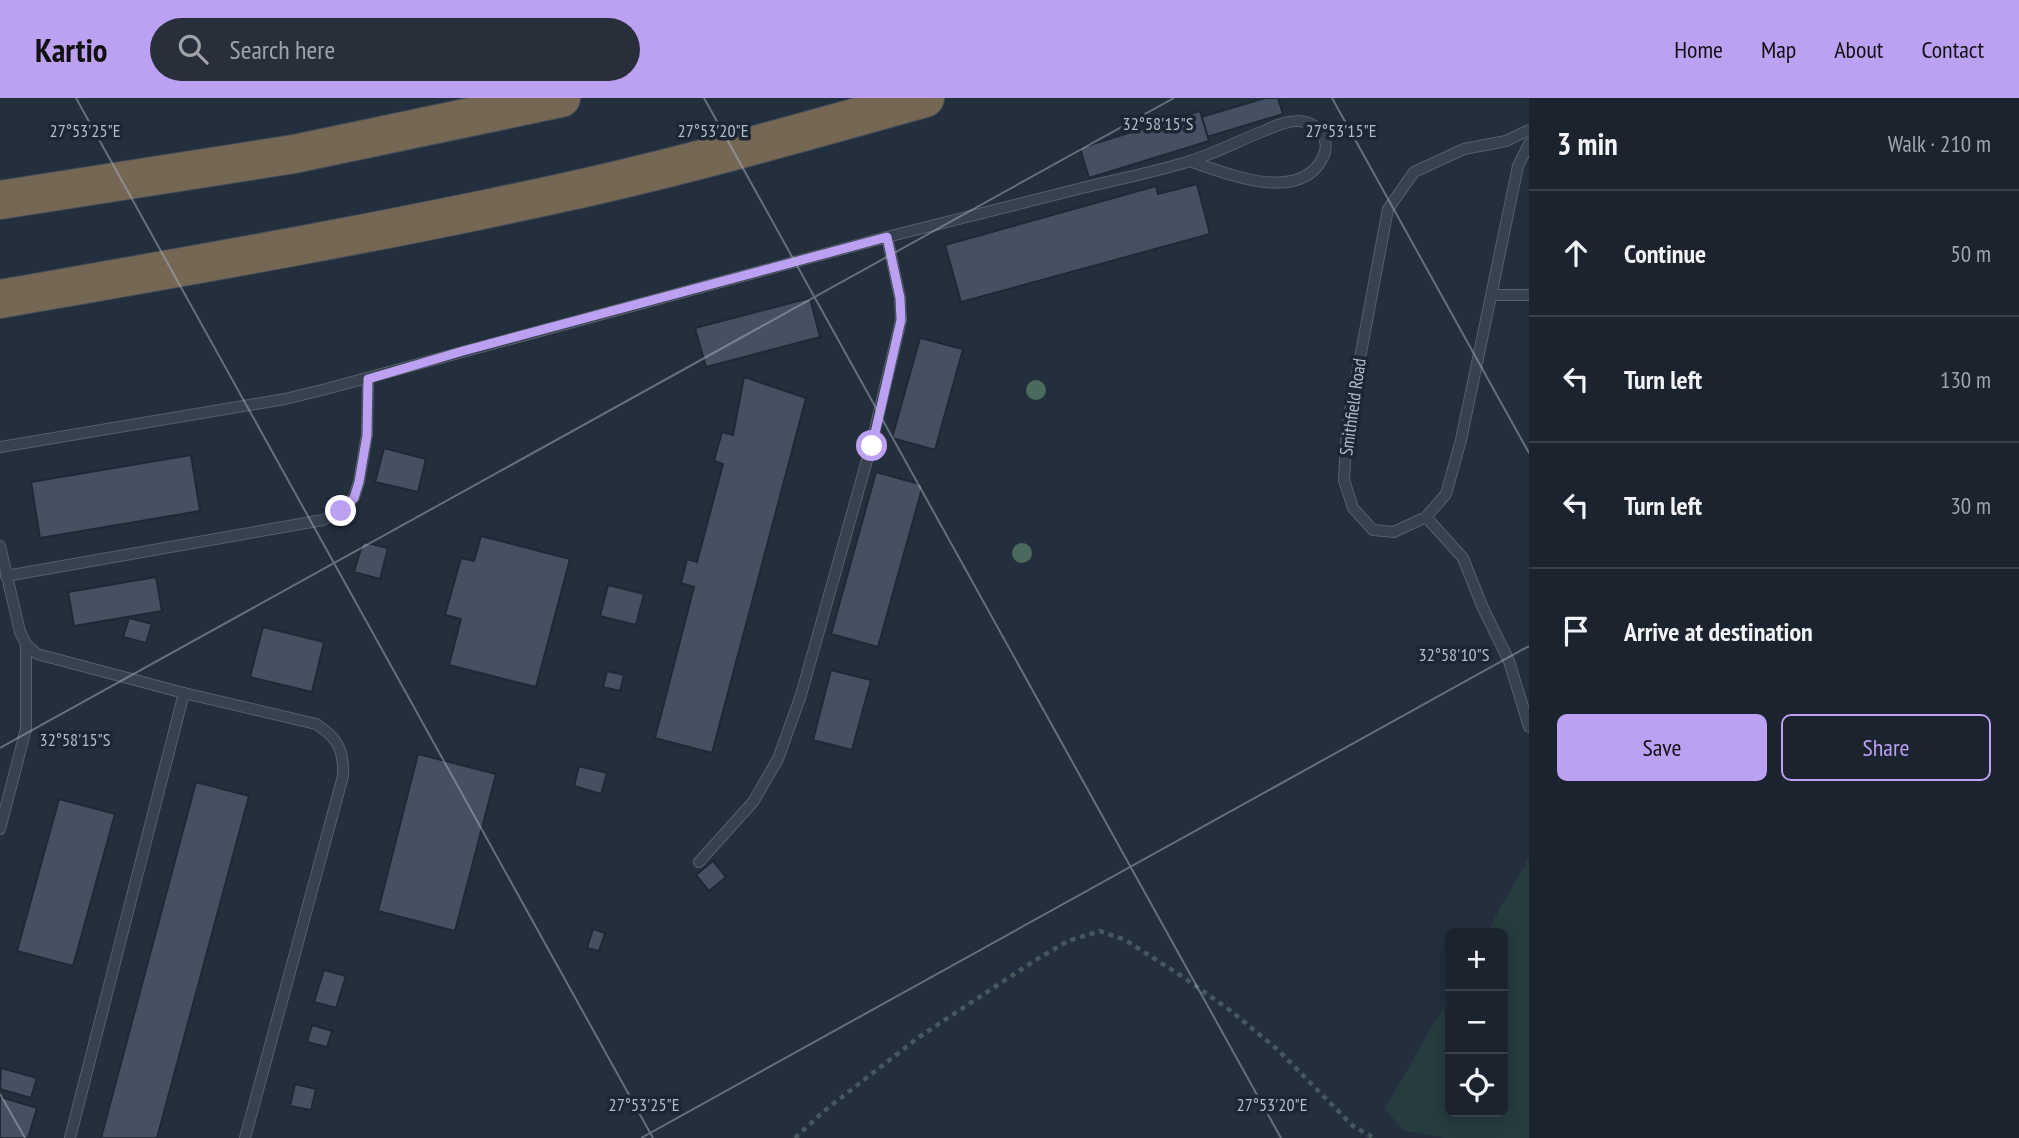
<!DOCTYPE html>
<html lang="en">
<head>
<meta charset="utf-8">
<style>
  body { margin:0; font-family:"PT Sans Narrow",sans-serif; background:#282f3a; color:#f1f3f6 }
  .controls { position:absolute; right:21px; bottom:21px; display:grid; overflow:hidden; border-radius:10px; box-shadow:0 4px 18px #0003 }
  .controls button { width:63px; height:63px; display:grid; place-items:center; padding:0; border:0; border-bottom:2px solid #39404a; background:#1b232e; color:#f1f3f6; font:35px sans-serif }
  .stop { position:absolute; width:21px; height:21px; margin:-16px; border:5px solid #bca0f2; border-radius:50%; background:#fff }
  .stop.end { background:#bca0f2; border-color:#fff; box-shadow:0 2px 7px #0008 }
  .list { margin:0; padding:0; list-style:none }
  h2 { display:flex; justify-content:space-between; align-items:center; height:91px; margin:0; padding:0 28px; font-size:30px }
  h2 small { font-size:23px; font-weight:400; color:#a0a4aa }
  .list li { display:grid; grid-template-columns:46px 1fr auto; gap:21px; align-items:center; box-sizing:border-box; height:126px; padding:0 28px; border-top:2px solid #39404a }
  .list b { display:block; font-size:26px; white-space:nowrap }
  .list em { font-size:23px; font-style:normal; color:#a0a4aa }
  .actions { display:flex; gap:14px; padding:21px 28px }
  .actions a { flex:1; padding:16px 0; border:2px solid #bca0f2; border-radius:10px; text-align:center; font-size:24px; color:#bca0f2 }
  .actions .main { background:#bca0f2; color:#111 }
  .icon { flex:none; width:38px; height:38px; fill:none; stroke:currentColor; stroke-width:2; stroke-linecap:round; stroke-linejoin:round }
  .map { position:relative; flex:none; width:1529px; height:1040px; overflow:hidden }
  header { display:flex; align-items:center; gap:42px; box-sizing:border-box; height:98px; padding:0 35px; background:#bca0f2; color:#111 }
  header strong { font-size:33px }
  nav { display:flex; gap:38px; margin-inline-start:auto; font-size:24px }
  .search { width:490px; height:63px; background:#282f3a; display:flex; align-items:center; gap:18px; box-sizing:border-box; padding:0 24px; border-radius:38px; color:#a0a4aa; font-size:26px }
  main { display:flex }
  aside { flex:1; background:#1b232e }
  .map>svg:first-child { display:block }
  .green { fill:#263c3f }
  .building { fill:#455162; stroke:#1f2835; stroke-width:2 }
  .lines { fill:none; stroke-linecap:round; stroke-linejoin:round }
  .lane-casing { stroke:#565f6c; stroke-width:12 }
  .highway-casing { stroke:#434c59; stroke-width:40 }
  .path { stroke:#44595c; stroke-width:4.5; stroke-dasharray:5 5; stroke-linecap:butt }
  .lane { stroke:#38414e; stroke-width:10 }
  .highway { stroke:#746855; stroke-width:38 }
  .tree { fill:#4b6a5d }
  .route { stroke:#bca0f2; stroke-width:9 }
  .ticks { fill:none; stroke:#b4bcc9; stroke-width:2; stroke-opacity:0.45 }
  .labels { text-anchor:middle; stroke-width:7; stroke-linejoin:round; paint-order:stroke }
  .street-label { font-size:18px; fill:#b4bcc9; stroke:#1d2633 }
  .ticks-label { font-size:18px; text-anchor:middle; fill:#b4bcc9; stroke:#1d2633; stroke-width:7; stroke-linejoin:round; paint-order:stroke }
</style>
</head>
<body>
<header>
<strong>Kartio</strong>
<div class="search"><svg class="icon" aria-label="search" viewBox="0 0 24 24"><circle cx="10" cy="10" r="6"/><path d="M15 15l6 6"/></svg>Search here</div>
<nav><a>Home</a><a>Map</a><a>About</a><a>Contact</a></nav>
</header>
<main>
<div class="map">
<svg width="1529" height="1040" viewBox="0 0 1529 1040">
  <rect width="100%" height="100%" fill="#242f3e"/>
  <path class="green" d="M 1529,760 L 1529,1040 L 1444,1040 L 1403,1032 L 1385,1011 L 1450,897 L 1450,1014 L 1503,1014 L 1503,835 L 1486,835 Z"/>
  <g class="building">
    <path d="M 1265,0 L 1278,0 L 1283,16 L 1207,39 L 1201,19 Z"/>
    <path d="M 1200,13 L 1209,43 L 1089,80 L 1080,50 Z"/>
    <path d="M 1197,86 L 1210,136 L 961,204 L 945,147 L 1156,88 L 1158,96 Z"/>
    <path d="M 810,200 L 820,239 L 706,269 L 695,230 Z"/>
    <path d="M 920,240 L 963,251 L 935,352 L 892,340 Z"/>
    <path d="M 744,279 L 806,300 L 712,655 L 655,640 L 694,489 L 681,485 L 687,461 L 697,464 L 723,366 L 714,363 L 722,334 L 733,337 Z"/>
    <path d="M 384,350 L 426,361 L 418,394 L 375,384 Z"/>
    <path d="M 191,357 L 200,413 L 40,440 L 31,384 Z"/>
    <path d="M 876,374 L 923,387 L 878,549 L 831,536 Z"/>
    <path d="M 481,438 L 570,461 L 536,589 L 449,567 L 461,521 L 445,517 L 461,460 L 474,463 Z"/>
    <path d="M 363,444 L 388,450 L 380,481 L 354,474 Z"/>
    <path d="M 156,479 L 162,513 L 74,528 L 68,494 Z"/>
    <path d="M 608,487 L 644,496 L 636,527 L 600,518 Z"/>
    <path d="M 129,520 L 152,526 L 146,545 L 123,539 Z"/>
    <path d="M 263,529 L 324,544 L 312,594 L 250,579 Z"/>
    <path d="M 831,572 L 871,582 L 852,652 L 813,642 Z"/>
    <path d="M 607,573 L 624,577 L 620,593 L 603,589 Z"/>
    <path d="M 418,656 L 496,676 L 455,833 L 378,813 Z"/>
    <path d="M 579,668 L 607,675 L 601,696 L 574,688 Z"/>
    <path d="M 196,684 L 249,698 L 157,1040 L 101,1040 Z"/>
    <path d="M 59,701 L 115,716 L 73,868 L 17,853 Z"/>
    <path d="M 713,763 L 726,779 L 709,793 L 696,777 Z"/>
    <path d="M 593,831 L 605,835 L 599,853 L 587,850 Z"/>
    <path d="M 324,872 L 346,878 L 336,910 L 314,904 Z"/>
    <path d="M 312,927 L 332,933 L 327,949 L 307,944 Z"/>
    <path d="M 1,970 L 37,980 L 31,1000 L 0,991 Z"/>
    <path d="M 295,986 L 316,991 L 311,1012 L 290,1008 Z"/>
    <path d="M 0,999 L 37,1010 L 28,1040 L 0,1040 Z"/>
  </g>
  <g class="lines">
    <g class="lane-casing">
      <g id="lane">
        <path d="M 1529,32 L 1506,43 L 1464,51 L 1414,74 L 1388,111 L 1347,329 L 1344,382 L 1353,410 L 1373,432 L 1394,434 L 1426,419 L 1446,396 L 1461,342 L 1518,68 L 1529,46"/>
        <path d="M 887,139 C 950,123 1014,107 1078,91 C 1114,82 1151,75 1187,64 C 1214,56 1240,42 1266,32 C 1275,28 1286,23 1296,23 C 1315,22 1331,39 1324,57 C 1302,108 1227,75 1189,63"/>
        <path d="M 1492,197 L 1529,197"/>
        <path d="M 0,349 L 285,301 L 326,291 L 887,139 L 900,200 L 901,222 L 871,348 L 801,597 L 778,661 L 753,704 L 699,764"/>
        <path d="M 1426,419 L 1463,460 L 1482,508 L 1509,563 L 1529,629"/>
        <path d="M 0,448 L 20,534 L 26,546 L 37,556 L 184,595 L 316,626 C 338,640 344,652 343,678 L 245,1040"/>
        <path d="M 6,478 L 323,422 L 341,413 L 354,399 L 359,384 L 367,336 L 368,281"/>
        <path d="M 0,731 L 26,631 L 26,546"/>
        <path d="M 70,1040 L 184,595"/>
      </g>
    </g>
    <g class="highway-casing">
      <g id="highway">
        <path d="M 0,102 L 294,56 L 561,0"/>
        <path d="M 0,201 C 188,168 375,136 561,95 C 684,68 804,34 925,0"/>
      </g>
    </g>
    <path class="path" d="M 795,1040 L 824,1013 L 919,939 L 1034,863 L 1068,843 L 1100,833 L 1125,842 L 1180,877 L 1231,913 L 1277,951 L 1353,1028 L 1374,1040"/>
    <use href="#lane" class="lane"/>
    <use href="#highway" class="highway"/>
  </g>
  <g class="tree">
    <circle cx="1036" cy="292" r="10"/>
    <circle cx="1022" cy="455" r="10"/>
  </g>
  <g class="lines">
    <path class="route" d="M 341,413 L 354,400 L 359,384 L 367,337 L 368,281 L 463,253 L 887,139 L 900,200 L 901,222 L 872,348"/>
  </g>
  <path class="ticks" d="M 76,0 L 653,1040M 704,0 L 1281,1040M 1332,0 L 1529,355M 0,650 L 1174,0M 0,996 L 25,1040M 641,1040 L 1529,548"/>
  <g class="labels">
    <g class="street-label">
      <text transform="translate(1353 309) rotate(-82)" y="6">Smithfield Road</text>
    </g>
  </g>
  <g class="ticks-label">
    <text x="1158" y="32">32°58'15"S</text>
    <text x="85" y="39">27°53'25"E</text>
    <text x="713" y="39">27°53'20"E</text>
    <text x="1341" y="39">27°53'15"E</text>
    <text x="1454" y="563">32°58'10"S</text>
    <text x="75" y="648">32°58'15"S</text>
    <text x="644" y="1013">27°53'25"E</text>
    <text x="1272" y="1013">27°53'20"E</text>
  </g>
</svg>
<div class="controls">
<button>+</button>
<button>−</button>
<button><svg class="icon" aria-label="locate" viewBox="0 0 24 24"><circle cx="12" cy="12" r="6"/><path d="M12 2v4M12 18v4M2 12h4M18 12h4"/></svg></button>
</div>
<div class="stop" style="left:872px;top:348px"></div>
<div class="stop end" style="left:341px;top:413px"></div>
</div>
<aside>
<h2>3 min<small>Walk · 210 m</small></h2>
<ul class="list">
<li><svg class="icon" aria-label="ahead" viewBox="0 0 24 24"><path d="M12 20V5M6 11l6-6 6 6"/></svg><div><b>Continue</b></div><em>50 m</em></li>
<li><svg class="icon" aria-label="left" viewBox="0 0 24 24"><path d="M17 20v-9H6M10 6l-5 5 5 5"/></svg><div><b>Turn left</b></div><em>130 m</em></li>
<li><svg class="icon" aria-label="left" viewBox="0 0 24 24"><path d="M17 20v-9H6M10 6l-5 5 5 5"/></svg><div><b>Turn left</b></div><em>30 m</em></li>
<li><svg class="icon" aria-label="arrive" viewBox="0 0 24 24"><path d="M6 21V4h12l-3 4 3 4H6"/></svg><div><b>Arrive at destination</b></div></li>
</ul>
<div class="actions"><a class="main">Save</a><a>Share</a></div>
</aside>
</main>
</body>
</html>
